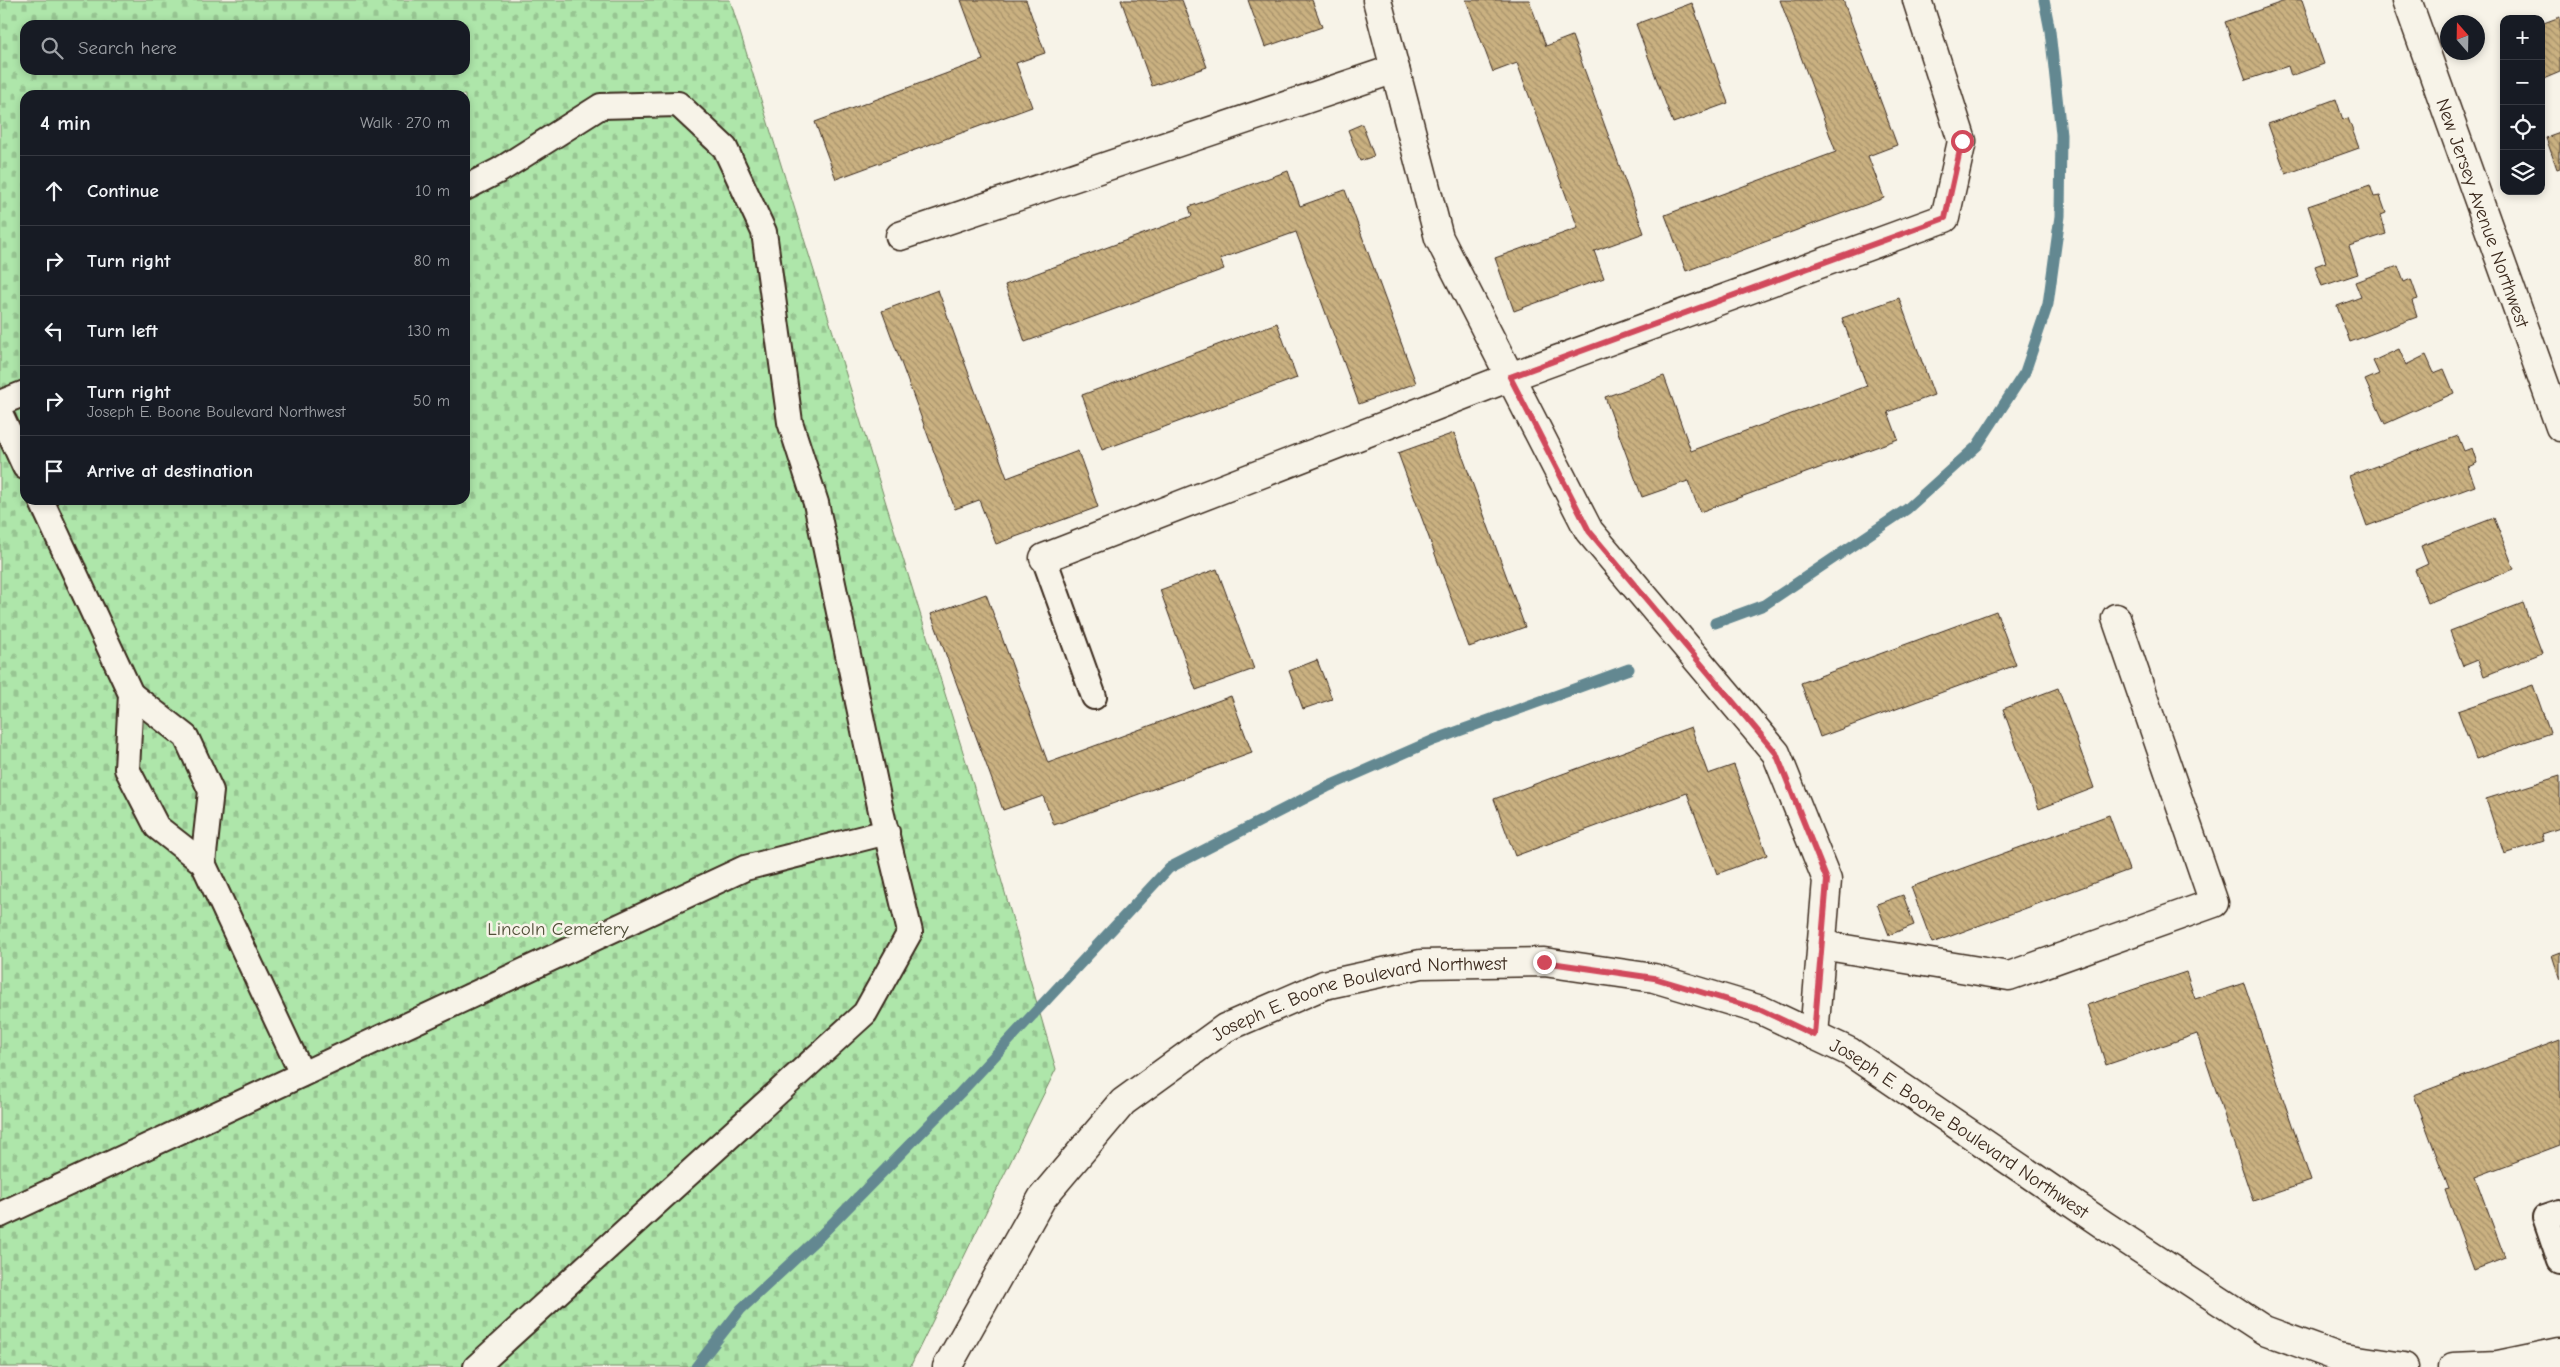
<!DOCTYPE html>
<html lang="en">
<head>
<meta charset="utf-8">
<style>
  body { margin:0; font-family:"Comic Neue",sans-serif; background:#242831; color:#f1f3f6 }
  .controls { position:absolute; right:15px; top:15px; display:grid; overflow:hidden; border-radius:10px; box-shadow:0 2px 8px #0003 }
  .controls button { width:45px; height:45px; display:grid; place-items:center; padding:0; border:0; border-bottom:1px solid #363941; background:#171b24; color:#f1f3f6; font:25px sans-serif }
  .compass { position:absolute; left:2440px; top:15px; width:45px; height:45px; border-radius:50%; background:#171b24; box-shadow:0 2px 8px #0003; rotate:340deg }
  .stop { position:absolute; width:15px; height:15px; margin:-11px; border:4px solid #d1495b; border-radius:50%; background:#fff }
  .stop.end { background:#d1495b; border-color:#fff; box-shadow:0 1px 5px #0008 }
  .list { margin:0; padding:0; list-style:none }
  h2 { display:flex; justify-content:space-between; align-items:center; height:65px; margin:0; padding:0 20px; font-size:21px }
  h2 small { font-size:16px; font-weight:400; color:#9ea1a6 }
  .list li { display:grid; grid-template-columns:32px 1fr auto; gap:15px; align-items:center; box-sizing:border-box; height:70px; padding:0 20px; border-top:1px solid #363941 }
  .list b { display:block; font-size:19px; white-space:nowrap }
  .list p { margin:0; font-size:16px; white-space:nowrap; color:#9ea1a6 }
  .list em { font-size:16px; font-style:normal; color:#9ea1a6 }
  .icon { flex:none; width:28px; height:28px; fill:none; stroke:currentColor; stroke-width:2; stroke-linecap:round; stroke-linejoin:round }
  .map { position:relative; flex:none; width:2560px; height:1367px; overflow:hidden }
  .search { position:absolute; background:#171b24; box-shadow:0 2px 8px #0003; left:20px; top:20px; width:450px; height:55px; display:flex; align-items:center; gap:12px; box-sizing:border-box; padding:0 18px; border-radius:15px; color:#9ea1a6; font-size:19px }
  .panel { position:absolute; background:#171b24; box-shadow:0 2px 8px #0003; left:20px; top:90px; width:450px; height:415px; border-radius:15px }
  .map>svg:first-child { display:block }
  .cemetery { fill:url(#cemetery-stones); stroke:#748864; fill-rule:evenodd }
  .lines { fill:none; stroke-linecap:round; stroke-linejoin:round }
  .stream { stroke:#638891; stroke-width:11 }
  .building { fill:url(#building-back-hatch); stroke:#3b2a1e }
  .service-casing { stroke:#3b2a1e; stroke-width:28 }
  .minor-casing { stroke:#3b2a1e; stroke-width:31 }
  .secondary-casing { stroke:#3b2a1e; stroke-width:31 }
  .service { stroke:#f7f3e8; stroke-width:24 }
  .minor { stroke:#f7f3e8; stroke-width:28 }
  .secondary { stroke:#f7f3e8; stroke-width:28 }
  .route { stroke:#d1495b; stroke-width:6 }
  .labels { text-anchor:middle; stroke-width:5; stroke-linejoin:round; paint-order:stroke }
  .street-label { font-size:19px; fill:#3b2a1e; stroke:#f7f3e8 }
  .park-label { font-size:19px; fill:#52503a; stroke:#f7f3e8 }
</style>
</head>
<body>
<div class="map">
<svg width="2560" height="1367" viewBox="0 0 2560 1367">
  <defs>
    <pattern id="cemetery-stones" width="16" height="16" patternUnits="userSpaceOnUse" patternTransform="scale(1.25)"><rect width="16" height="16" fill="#aee6aa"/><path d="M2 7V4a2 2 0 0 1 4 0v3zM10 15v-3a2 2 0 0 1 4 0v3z" fill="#97c592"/></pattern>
    <pattern id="building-back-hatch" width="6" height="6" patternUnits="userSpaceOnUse" patternTransform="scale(1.25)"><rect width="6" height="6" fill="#cab181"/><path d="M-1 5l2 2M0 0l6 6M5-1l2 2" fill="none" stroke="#a59069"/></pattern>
  </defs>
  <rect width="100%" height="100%" fill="#f7f3e8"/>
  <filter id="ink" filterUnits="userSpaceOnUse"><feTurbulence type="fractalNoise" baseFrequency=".02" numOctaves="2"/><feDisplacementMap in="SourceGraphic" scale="10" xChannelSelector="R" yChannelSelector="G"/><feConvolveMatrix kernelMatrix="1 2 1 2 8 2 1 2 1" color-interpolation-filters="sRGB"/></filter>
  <g filter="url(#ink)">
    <path class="cemetery" d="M 0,0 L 730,0 L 981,810 L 1056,1069 L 910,1367 L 0,1367 ZM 25,25 L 465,25 L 465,70 L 25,70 ZM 25,95 L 465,95 L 465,500 L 25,500 Z"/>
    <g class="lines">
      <g class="stream">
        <path d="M 1715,623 L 1764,605 L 1907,509 L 1977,446 L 2025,372 L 2048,304 L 2060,216 L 2061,134 L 2050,31 L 2044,0"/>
        <path d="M 696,1367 L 741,1309 L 821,1235 L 960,1093 L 1169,868 L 1327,787 L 1434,740 L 1629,669"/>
      </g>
    </g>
    <g class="building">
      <path d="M 961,0 L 1026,0 L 1045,53 L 1016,63 L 1032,107 L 836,179 L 815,122 L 983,60 Z"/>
      <path d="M 1121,0 L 1182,0 L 1207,67 L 1152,86 Z"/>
      <path d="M 1248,0 L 1312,0 L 1322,27 L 1265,47 Z"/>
      <path d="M 1466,0 L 1529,0 L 1546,46 L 1572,36 L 1644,233 L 1594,251 L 1604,278 L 1514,311 L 1495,258 L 1578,228 L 1517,63 L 1493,72 Z"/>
      <path d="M 1780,0 L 1843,0 L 1897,145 L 1868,156 L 1884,198 L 1686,271 L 1665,215 L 1836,152 Z"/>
      <path d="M 2288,0 L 2302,0 L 2324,64 L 2291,76 L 2288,66 L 2246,80 L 2225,22 Z"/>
      <path d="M 1692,3 L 1728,103 L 1673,123 L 1636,24 Z"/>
      <path d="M 2560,17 L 2560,72 L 2541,80 L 2541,24 Z"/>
      <path d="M 2336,99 L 2343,120 L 2348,118 L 2359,148 L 2286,174 L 2268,124 Z"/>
      <path d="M 1362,124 L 1374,156 L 1360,161 L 1348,130 Z"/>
      <path d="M 2560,133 L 2560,168 L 2557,169 L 2546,138 Z"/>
      <path d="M 1288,171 L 1300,206 L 1345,190 L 1416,383 L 1359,404 L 1296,232 L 1220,259 L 1224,269 L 1025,342 L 1005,285 L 1192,216 L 1189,207 Z"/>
      <path d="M 2370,185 L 2374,197 L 2380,196 L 2386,213 L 2381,215 L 2386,234 L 2349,246 L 2358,274 L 2322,286 L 2315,266 L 2326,262 L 2308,206 Z"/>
      <path d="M 2398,266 L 2404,282 L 2411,279 L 2418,299 L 2412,301 L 2417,317 L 2350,342 L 2337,306 L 2361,297 L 2355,282 Z"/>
      <path d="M 938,290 L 1007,478 L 1078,451 L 1098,507 L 996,544 L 979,500 L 955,509 L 882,311 Z"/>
      <path d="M 1899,298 L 1934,395 L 1888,412 L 1898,439 L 1700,512 L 1688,481 L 1642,497 L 1605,397 L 1664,376 L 1691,451 L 1867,386 L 1842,318 Z"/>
      <path d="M 1277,323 L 1297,378 L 1102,450 L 1082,395 Z"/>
      <path d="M 2399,349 L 2406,365 L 2426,355 L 2434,373 L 2444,369 L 2454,393 L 2385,424 L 2365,380 L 2379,374 L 2373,361 Z"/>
      <path d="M 1454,433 L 1525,627 L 1469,647 L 1398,453 Z"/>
      <path d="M 2458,436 L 2464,451 L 2472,448 L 2477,463 L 2468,467 L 2475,486 L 2367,526 L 2349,476 Z"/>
      <path d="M 2494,518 L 2514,569 L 2428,603 L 2415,570 L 2428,564 L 2421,546 Z"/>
      <path d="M 1217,569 L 1254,669 L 1196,690 L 1160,590 Z"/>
      <path d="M 986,594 L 1048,763 L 1231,696 L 1252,753 L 1054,825 L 1043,796 L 1003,810 L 931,614 Z"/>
      <path d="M 2523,603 L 2542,653 L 2484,676 L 2478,660 L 2463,666 L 2450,631 Z"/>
      <path d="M 1996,611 L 2016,665 L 1820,737 L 1801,683 Z"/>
      <path d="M 1317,660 L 1332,699 L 1303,709 L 1289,671 Z"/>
      <path d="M 2533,685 L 2550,733 L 2476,759 L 2458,711 Z"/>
      <path d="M 2058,688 L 2094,788 L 2039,809 L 2003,709 Z"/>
      <path d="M 1691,727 L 1708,774 L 1734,765 L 1767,855 L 1717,874 L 1687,793 L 1515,856 L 1494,799 Z"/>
      <path d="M 2560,776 L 2560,828 L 2542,834 L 2544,841 L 2504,854 L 2486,799 Z"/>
      <path d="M 2109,815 L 2129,870 L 1932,943 L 1911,887 Z"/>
      <path d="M 1903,895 L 1914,925 L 1889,935 L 1877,904 Z"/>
      <path d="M 2560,952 L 2560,980 L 2552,955 Z"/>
      <path d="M 2186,972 L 2195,999 L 2244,983 L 2311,1181 L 2253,1201 L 2197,1034 L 2106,1065 L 2087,1005 Z"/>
      <path d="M 2560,1040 L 2560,1145 L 2475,1177 L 2505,1258 L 2474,1270 L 2445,1190 L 2449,1189 L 2414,1095 Z"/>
    </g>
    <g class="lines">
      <g class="service-casing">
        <g id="service">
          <path d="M 465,188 L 500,170 L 601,106 L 678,104 L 725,148 L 764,232 L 790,422 L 816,503 L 881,811 L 910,932 L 865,1013 L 476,1367"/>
          <path d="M 0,403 L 25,393"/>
          <path d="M 0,413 L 25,467"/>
          <path d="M 41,500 L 131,694 L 127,769 L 157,827 L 203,863 L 302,1074"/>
          <path d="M 1044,558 L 1094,697"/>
          <path d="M 131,694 L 186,737 L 211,791 L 203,863"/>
          <path d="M 2560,1212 L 2545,1217 L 2560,1261"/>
          <path d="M 0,1215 L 745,868 L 887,832"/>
        </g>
      </g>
      <g class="minor-casing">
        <g id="minor">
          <path d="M 1377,0 L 1439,238 L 1589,531 L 1776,753 L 1827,880 L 1814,1035"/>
          <path id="s1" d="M 2407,0 L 2560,427"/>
          <path d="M 900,236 L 1395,69"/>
          <path d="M 1044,558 L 1510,377 L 1945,218 L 1962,141 L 1917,0"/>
          <path d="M 1821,945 L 2009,976 L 2214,903 L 2116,618"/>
        </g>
      </g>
      <g class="secondary-casing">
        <g id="secondary">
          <path id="s2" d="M 947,1367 L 1042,1198 L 1123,1102 L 1225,1028 L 1324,985 L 1421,964 L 1544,962 L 1654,978 L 1761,1010 L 1850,1052 L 2104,1225 L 2264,1330 L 2338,1357 L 2404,1367"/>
          <path d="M 2453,1367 L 2498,1365 L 2560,1352"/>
        </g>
      </g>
      <use href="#service" class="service"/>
      <use href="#minor" class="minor"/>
      <use href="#secondary" class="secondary"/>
    </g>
  </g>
  <g class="lines" filter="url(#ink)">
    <path class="route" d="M 1544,962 L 1654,978 L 1761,1010 L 1814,1035 L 1827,880 L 1776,753 L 1589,531 L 1510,377 L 1945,218 L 1962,141"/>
  </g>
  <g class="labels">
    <g class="street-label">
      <text dy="7" stroke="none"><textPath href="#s1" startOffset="226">New Jersey Avenue Northwest</textPath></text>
      <text dy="7" stroke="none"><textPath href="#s2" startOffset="585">Joseph E. Boone Boulevard Northwest</textPath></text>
      <text dy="7" stroke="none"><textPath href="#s2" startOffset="1230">Joseph E. Boone Boulevard Northwest</textPath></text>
    </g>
    <g class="park-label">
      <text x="558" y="935">Lincoln Cemetery</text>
    </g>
  </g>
</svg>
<div class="controls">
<button>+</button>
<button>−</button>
<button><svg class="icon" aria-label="locate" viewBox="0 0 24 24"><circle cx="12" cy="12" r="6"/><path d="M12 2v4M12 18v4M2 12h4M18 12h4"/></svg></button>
<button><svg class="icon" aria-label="layers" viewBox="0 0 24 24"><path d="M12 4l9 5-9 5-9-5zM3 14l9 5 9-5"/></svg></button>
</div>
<svg class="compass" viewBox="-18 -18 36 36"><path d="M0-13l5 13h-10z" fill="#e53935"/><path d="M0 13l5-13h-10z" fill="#9ea1a6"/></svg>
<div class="stop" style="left:1962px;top:141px"></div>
<div class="stop end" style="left:1544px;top:962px"></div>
<div class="search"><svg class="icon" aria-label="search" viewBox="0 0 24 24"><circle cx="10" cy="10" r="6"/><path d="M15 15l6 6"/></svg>Search here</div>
<section class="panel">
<h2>4 min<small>Walk · 270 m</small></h2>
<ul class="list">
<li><svg class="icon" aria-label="ahead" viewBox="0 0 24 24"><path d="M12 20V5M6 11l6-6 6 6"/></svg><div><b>Continue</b></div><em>10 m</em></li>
<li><svg class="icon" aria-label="right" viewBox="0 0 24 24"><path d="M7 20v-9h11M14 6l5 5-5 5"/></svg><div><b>Turn right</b></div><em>80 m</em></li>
<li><svg class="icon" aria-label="left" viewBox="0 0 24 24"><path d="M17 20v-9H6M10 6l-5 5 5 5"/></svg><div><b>Turn left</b></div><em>130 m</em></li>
<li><svg class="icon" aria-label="right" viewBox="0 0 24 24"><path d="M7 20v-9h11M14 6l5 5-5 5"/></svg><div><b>Turn right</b><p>Joseph E. Boone Boulevard Northwest</p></div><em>50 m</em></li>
<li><svg class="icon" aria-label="arrive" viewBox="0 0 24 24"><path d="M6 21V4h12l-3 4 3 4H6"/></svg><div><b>Arrive at destination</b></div></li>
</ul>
</section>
</div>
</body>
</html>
